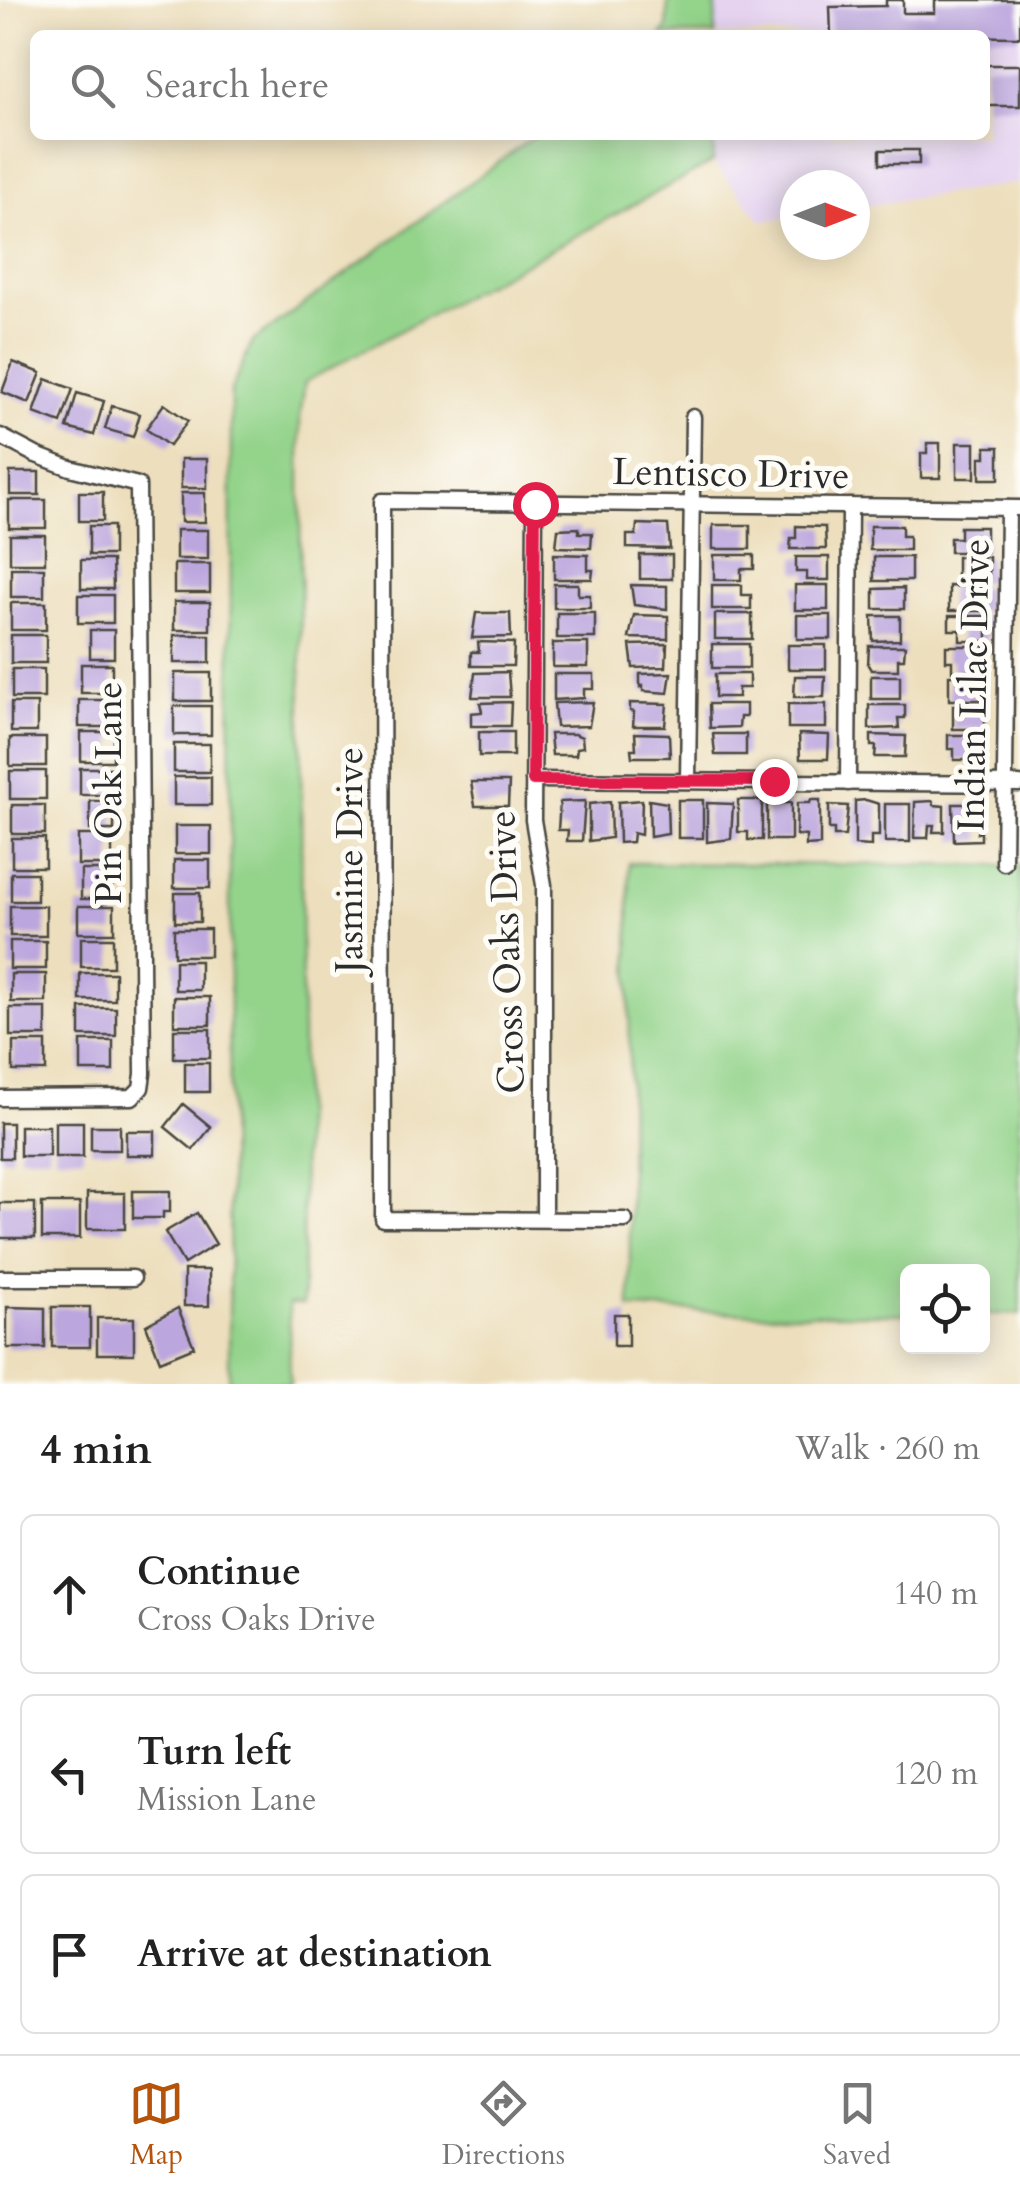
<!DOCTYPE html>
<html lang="en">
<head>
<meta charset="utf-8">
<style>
  body { margin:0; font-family:Cardo,serif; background:#f2f2f2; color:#222 }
  .controls { position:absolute; right:30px; bottom:30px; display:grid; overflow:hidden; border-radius:15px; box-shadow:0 5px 25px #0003 }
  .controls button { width:90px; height:90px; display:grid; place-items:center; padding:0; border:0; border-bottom:2px solid #e0e0e0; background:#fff; color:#222; font:50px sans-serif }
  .compass { position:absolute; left:780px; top:170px; width:90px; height:90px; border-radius:50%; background:#fff; box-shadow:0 5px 25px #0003; rotate:90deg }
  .stop { position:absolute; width:30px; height:30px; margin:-22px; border:8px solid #e11d48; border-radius:50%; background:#fff }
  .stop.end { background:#e11d48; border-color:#fff; box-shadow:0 2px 10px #0008 }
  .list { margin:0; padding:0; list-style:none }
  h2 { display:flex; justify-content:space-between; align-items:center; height:130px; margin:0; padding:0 40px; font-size:42px }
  h2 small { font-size:32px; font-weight:400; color:#767676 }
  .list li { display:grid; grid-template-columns:65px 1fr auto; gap:30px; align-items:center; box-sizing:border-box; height:160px; margin:0 20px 20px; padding:0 20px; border:2px solid #e0e0e0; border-radius:15px }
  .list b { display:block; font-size:38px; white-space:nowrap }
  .list p { margin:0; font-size:32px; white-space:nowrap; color:#767676 }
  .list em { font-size:32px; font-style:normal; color:#767676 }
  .icon { flex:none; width:55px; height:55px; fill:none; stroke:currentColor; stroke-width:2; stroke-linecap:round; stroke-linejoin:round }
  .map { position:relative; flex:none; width:1020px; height:1384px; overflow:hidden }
  .search { position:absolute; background:#fff; box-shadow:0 5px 25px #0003; left:30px; right:30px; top:30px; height:110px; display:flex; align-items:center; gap:25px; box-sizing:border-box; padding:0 35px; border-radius:15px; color:#767676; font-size:38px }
  .sheet { height:670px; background:#fff }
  nav { display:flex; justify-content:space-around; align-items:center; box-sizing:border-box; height:140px; border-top:2px solid #e0e0e0; background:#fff; font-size:28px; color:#767676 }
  nav a { display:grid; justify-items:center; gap:5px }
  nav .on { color:#b45309 }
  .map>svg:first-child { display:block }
  .built { fill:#e5d3f0 }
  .green { fill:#93d38a; stroke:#5f7f5a; stroke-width:2.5 }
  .building { fill:#bca6de }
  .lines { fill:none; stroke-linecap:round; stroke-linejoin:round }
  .minor-casing { stroke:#484641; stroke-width:19 }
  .minor { stroke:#fff; stroke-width:14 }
  .route { stroke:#e11d48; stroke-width:12 }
  .labels { text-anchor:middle; stroke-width:10; stroke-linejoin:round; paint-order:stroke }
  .street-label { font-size:38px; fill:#2b2b2b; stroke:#fdfcf7 }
</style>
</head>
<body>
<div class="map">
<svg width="1020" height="1384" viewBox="0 0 1020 1384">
  <rect width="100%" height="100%" fill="#fdfcf7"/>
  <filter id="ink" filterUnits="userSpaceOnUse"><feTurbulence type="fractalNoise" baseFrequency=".01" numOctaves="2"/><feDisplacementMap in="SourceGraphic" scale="20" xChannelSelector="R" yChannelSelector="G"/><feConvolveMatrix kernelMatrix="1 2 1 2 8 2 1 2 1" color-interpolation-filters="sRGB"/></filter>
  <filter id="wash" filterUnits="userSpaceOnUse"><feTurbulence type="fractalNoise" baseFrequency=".0048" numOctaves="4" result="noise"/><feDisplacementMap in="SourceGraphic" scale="40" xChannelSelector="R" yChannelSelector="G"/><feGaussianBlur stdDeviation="2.25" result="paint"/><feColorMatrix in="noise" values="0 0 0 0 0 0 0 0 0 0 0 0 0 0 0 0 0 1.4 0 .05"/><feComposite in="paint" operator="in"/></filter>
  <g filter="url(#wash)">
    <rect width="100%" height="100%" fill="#eddfbd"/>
    <path class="built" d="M 716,0 L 1020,0 L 1020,183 L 855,207 L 855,185 L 795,185 L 795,216 L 762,221 L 713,162 L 714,135 L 985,135 L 985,35 L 715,35 Z"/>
    <g class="green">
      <path d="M 668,0 L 716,0 L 715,35 L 661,35 L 667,28 Z"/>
      <path d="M 536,135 L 714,135 L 713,162 L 305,382 L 300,418 L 303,1304 L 289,1304 L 290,1384 L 229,1384 L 231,390 L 252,342 Z"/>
      <path d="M 629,863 L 1020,866 L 1020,1314 L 983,1314 L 982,1272 L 908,1272 L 907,1314 L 764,1314 L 630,1308 Z"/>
    </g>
    <g id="blocks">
      <g class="building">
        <path d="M 886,0 L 903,0 L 903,13 L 935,13 L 935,0 L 1020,0 L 1020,37 L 831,35 L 830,7 L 886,6 Z"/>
        <rect x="985" y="65" width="35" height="41"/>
        <rect x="880" y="150" width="39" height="14"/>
        <path d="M 13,362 L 41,373 L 29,403 L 2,392 Z"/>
        <path d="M 46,379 L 73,389 L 61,423 L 34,413 Z"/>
        <path d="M 77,393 L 104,401 L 94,435 L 67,428 Z"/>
        <path d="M 164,404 L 188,421 L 169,446 L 146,429 Z"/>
        <path d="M 112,406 L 140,414 L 133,437 L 105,429 Z"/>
        <path d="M 927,443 L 940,443 L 940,478 L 921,478 L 921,453 L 927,453 Z"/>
        <rect x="957" y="443" width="18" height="35"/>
        <path d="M 986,447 L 999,447 L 999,479 L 980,479 L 980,457 L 986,457 Z"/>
        <rect x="181" y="459" width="26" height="29"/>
        <rect x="10" y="472" width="29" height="23"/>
        <rect x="79" y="492" width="24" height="29"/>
        <rect x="181" y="493" width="24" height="29"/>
        <rect x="9" y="500" width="37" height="28"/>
        <path d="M 637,524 L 668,525 L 670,549 L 627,548 L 627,535 L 636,535 Z"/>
        <rect x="713" y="525" width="37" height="24"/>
        <rect x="89" y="526" width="24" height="29"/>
        <path d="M 796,526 L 825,527 L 826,549 L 790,549 L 791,538 L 796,538 Z"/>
        <path d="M 870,526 L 902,526 L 902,536 L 909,536 L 909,550 L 870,550 Z"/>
        <path d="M 960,527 L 986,527 L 986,552 L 950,552 L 950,538 L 960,538 Z"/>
        <path d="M 579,528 L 579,533 L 592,533 L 591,548 L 556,547 L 558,529 Z"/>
        <rect x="176" y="530" width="32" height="29"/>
        <rect x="10" y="535" width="35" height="28"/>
        <path d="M 554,554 L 588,555 L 588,570 L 593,570 L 592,579 L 554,579 Z"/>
        <rect x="640" y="555" width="32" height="24"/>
        <path d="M 714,555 L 754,555 L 754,569 L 741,569 L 741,580 L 714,580 Z"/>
        <path d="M 796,557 L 829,557 L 829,580 L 807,580 L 807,572 L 796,572 Z"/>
        <rect x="874" y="557" width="37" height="24"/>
        <rect x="957" y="557" width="32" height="25"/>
        <path d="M 81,560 L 112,560 L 113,589 L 81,589 Z"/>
        <rect x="174" y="564" width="36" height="29"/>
        <rect x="11" y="568" width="33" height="29"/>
        <path d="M 554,584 L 578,584 L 578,595 L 590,595 L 590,608 L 554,608 Z"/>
        <path d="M 631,585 L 667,586 L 667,609 L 634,605 Z"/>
        <path d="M 712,585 L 742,585 L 742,595 L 751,595 L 751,609 L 712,609 Z"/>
        <rect x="795" y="585" width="33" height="25"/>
        <path d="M 949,586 L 986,587 L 986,611 L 949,611 Z"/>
        <path d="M 904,588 L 904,609 L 874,609 L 874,589 Z"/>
        <rect x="78" y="595" width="35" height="28"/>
        <rect x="174" y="602" width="36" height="28"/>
        <rect x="11" y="603" width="35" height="27"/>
        <path d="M 476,613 L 510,613 L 511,637 L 472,638 Z"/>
        <rect x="557" y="613" width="38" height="25"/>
        <rect x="715" y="614" width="37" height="25"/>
        <path d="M 634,615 L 668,616 L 668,639 L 629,638 Z"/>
        <rect x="797" y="615" width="34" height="24"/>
        <path d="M 872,616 L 900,616 L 900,640 L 873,641 Z"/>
        <path d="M 949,616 L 987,616 L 987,641 L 960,641 L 960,630 L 949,630 Z"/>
        <rect x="90" y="630" width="24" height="28"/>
        <rect x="11" y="635" width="35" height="28"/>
        <rect x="174" y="635" width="36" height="28"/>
        <path d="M 478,642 L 514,643 L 513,666 L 471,666 L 471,652 L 479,652 Z"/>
        <rect x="553" y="643" width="35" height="24"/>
        <path d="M 667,644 L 666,667 L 633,668 L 630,645 Z"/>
        <rect x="712" y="644" width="37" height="24"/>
        <rect x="788" y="645" width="38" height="24"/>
        <path d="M 869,646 L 905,646 L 904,659 L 898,659 L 898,670 L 871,670 L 868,665 Z"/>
        <path d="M 946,646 L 985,646 L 985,671 L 952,671 L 952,661 L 946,661 Z"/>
        <rect x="81" y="664" width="31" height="29"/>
        <rect x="12" y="669" width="32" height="29"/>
        <path d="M 508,672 L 510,697 L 472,697 L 475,673 Z"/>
        <rect x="175" y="673" width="36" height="28"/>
        <path d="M 671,673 L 668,693 L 643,691 L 643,686 L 640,687 L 640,674 Z"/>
        <path d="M 554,674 L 594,674 L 594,689 L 584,689 L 584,698 L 554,700 Z"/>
        <path d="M 715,674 L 749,674 L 749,688 L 738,688 L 738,697 L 715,697 Z"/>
        <rect x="949" y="675" width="37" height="25"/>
        <path d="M 795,676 L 825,676 L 824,697 L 794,697 Z"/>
        <rect x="871" y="676" width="29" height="23"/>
        <rect x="79" y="700" width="35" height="27"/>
        <path d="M 511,702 L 510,726 L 471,726 L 471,713 L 482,712 L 480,703 Z"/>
        <path d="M 593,702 L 589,726 L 556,727 L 554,703 Z"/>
        <rect x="11" y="703" width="26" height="29"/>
        <path d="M 630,703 L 667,704 L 665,726 L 633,726 L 634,712 L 630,711 Z"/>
        <path d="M 709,704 L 746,704 L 746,717 L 740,717 L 739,727 L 710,728 Z"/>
        <rect x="788" y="704" width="38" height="24"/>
        <path d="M 869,705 L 905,705 L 905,718 L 898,718 L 899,728 L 869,729 Z"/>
        <rect x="953" y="705" width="32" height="24"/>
        <rect x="174" y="706" width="37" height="29"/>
        <rect x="81" y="732" width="32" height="29"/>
        <rect x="479" y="732" width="34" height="24"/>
        <path d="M 635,733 L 669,734 L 670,757 L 632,757 L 631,749 L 636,749 Z"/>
        <path d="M 550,734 L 575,734 L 582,737 L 583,747 L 577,748 L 576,755 L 552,755 Z"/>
        <path d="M 713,734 L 746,734 L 746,755 L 715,755 Z"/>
        <path d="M 799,734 L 829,735 L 828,759 L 800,759 Z"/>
        <path d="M 871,735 L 906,736 L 905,757 L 875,757 L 876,746 L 871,746 Z"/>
        <path d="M 948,735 L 987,735 L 987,760 L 954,760 L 954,749 L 948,749 Z"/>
        <rect x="10" y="738" width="36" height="28"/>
        <rect x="174" y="744" width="36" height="28"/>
        <rect x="80" y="768" width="35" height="27"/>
        <rect x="10" y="771" width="36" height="28"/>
        <rect x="174" y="777" width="37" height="28"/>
        <path d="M 471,782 L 509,782 L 508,806 L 475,806 Z"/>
        <path d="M 642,800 L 641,835 L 633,833 L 632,842 L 619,843 L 618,802 Z"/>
        <path d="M 649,800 L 667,803 L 668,834 L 650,837 Z"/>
        <rect x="678" y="800" width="25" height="38"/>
        <path d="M 738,800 L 762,800 L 762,840 L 748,840 L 748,832 L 738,832 Z"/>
        <path d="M 811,800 L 820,800 L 820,845 L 806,846 L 806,836 L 796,835 L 797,803 L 810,803 Z"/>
        <path d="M 866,800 L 879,804 L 879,836 L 871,836 L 871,846 L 855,845 L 855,801 Z"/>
        <rect x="90" y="801" width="24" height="29"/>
        <path d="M 585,801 L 582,841 L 567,841 L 568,830 L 558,830 L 560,802 Z"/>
        <path d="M 933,801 L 934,805 L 944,806 L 944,832 L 933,832 L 934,825 L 929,825 L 928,838 L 914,838 L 915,802 Z"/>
        <path d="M 610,802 L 611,838 L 589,841 L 589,804 Z"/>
        <path d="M 707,803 L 733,804 L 731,839 L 707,842 Z"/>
        <rect x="767" y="803" width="24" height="37"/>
        <rect x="885" y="804" width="25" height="38"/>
        <path d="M 953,804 L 982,804 L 983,822 L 979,823 L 977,833 L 981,832 L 981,840 L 954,841 Z"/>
        <rect x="12" y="805" width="33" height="29"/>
        <path d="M 829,805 L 848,806 L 845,836 L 834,836 L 834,829 L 829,829 Z"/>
        <rect x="175" y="826" width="36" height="28"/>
        <rect x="78" y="835" width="34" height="30"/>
        <rect x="12" y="838" width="33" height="29"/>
        <rect x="174" y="860" width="36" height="28"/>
        <rect x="81" y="870" width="31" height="29"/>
        <rect x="11" y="873" width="26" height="28"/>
        <rect x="175" y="893" width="25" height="29"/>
        <rect x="10" y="906" width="36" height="30"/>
        <rect x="78" y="906" width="36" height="27"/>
        <rect x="174" y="929" width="36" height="27"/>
        <rect x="81" y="938" width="32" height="29"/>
        <rect x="10" y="941" width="36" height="28"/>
        <rect x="175" y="961" width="25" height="29"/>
        <rect x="80" y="973" width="35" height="27"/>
        <rect x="11" y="974" width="35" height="28"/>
        <rect x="174" y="997" width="36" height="28"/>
        <rect x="10" y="1008" width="36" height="28"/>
        <rect x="80" y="1008" width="36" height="28"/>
        <rect x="174" y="1029" width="36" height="29"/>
        <rect x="81" y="1041" width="32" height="30"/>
        <rect x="13" y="1042" width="33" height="29"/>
        <rect x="185" y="1063" width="24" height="29"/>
        <path d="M 183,1104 L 211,1127 L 193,1150 L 165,1127 Z"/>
        <rect x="55" y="1122" width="28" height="35"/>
        <rect x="0" y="1123" width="12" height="35"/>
        <rect x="20" y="1126" width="29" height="30"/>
        <rect x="91" y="1126" width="29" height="24"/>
        <rect x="126" y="1131" width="29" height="24"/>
        <path d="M 133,1191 L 170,1191 L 170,1212 L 163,1212 L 163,1218 L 133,1218 Z"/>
        <rect x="87" y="1193" width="38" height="36"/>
        <rect x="0" y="1203" width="35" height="35"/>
        <rect x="42" y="1203" width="38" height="35"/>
        <path d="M 197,1213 L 216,1244 L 184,1264 L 165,1232 Z"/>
        <rect x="184" y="1270" width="25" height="36"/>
        <path d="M 7,1307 L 45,1308 L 45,1348 L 7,1348 Z"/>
        <rect x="52" y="1307" width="38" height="40"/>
        <path d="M 178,1308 L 194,1347 L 160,1361 L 146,1325 Z"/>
        <rect x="614" y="1314" width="14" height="32"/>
        <rect x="97" y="1318" width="37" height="36"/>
      </g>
    </g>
  </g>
  <g filter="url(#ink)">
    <use href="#blocks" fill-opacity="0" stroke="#484641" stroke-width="2.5"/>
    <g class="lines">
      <g class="minor-casing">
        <g id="minor">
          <path d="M 0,436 L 36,455 L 70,468 L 138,485 L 143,1074 L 141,1088 L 132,1097 L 0,1098"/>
          <path d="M 535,503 L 533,820 L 544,885 L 544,1219"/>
          <path d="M 533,780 L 1020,784"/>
          <path d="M 688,780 L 693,417"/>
          <path d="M 848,783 L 850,506"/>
          <path d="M 1004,863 L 1008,508"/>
          <path d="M 625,1220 L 383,1219 L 382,501 L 1020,508"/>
          <path d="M 0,1278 L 133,1278"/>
        </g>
      </g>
      <use href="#minor" class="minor"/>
    </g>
  </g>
  <g class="lines" filter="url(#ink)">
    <path class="route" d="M 535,504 L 533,780 L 774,781"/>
  </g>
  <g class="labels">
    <g class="street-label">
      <text transform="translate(731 473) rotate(1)" y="13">Lentisco Drive</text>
      <text transform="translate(973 685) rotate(-89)" y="13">Indian Lilac Drive</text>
      <text transform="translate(108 793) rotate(-90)" y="13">Pin Oak Lane</text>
      <text transform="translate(349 860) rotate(-90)" y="13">Jasmine Drive</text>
      <text transform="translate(506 952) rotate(-92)" y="13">Cross Oaks Drive</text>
    </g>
  </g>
</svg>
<div class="controls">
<button><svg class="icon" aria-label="locate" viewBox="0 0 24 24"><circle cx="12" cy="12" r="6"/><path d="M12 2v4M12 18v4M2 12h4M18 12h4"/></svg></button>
</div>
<svg class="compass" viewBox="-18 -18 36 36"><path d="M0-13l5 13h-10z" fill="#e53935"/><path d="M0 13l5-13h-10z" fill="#767676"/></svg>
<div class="stop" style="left:535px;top:504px"></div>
<div class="stop end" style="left:774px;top:781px"></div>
<div class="search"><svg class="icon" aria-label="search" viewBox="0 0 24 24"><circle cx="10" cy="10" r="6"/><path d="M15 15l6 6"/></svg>Search here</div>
</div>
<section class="sheet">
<h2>4 min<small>Walk · 260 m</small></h2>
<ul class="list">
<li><svg class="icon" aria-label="ahead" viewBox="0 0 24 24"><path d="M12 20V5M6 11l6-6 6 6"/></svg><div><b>Continue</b><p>Cross Oaks Drive</p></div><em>140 m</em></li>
<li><svg class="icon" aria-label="left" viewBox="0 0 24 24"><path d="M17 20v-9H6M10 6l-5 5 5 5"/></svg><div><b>Turn left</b><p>Mission Lane</p></div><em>120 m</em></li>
<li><svg class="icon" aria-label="arrive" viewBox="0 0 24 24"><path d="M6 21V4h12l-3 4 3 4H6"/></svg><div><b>Arrive at destination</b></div></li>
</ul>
</section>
<nav>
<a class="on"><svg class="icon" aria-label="map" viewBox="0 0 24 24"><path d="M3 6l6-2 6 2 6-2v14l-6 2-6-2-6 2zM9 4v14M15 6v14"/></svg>Map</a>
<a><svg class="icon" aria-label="directions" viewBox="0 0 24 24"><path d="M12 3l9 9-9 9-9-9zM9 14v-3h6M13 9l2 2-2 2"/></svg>Directions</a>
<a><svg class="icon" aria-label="saved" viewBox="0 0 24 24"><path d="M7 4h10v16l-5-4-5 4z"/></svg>Saved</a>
</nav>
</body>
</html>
